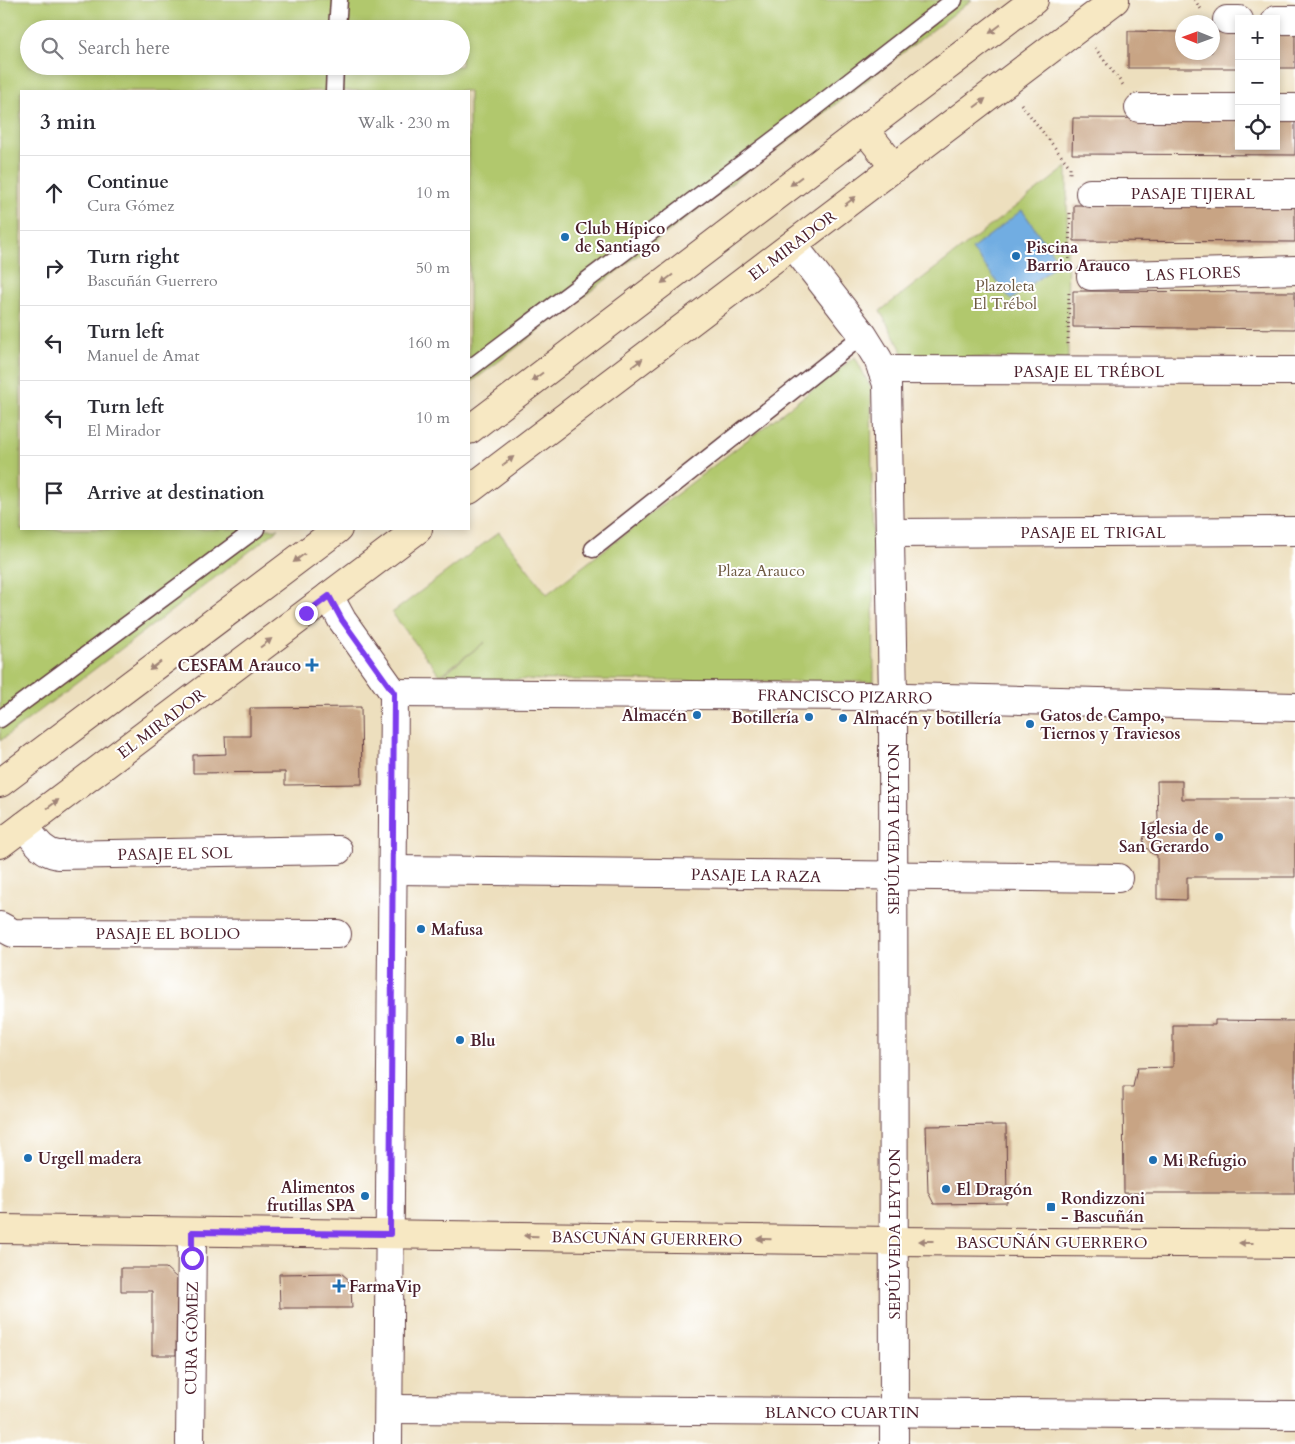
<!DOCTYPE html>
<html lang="en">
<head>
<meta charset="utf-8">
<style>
  body { margin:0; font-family:Cardo,serif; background:#f2f2f3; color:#2b2b33 }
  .controls { position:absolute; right:15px; top:15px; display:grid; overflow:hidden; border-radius:0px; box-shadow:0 2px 8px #0003 }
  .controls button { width:45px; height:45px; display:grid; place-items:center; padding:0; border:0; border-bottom:1px solid #e1e1e2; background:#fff; color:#2b2b33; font:25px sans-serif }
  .compass { position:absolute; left:1175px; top:15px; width:45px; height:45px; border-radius:50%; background:#fff; box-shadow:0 2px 8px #0003; rotate:271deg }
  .stop { position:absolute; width:15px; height:15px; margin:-11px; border:4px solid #7c3aed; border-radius:50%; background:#fff }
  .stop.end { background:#7c3aed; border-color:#fff; box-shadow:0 1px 5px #0008 }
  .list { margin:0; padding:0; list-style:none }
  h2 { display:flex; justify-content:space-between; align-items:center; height:65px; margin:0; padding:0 20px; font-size:21px }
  h2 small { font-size:16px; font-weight:400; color:#7c7c81 }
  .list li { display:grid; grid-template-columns:32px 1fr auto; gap:15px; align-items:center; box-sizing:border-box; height:75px; padding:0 20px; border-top:1px solid #e1e1e2 }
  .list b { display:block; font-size:19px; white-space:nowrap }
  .list p { margin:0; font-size:16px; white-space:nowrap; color:#7c7c81 }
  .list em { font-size:16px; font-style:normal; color:#7c7c81 }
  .icon { flex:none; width:28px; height:28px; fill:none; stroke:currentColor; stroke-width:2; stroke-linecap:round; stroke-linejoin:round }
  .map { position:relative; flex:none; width:1295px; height:1444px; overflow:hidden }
  .search { position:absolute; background:#fff; box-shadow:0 2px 8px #0003; left:20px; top:20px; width:450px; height:55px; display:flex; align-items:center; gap:12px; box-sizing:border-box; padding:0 18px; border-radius:28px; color:#7c7c81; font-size:19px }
  .panel { position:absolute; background:#fff; box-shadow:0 2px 8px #0003; left:20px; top:90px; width:450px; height:440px; border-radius:0px }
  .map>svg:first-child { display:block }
  .green { fill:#b1c86d; stroke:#7e744c; fill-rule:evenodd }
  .water { fill:#71ade2; stroke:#5e6686 }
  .building { fill:#c8a484 }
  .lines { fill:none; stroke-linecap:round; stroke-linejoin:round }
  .lane-casing { stroke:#623c41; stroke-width:19 }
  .street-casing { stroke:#623c41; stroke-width:30 }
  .secondary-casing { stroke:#623c41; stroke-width:30 }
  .path { stroke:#623c41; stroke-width:3; stroke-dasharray:1 4; stroke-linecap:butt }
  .lane { stroke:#fff; stroke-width:16 }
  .street { stroke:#fff; stroke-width:28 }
  .secondary { stroke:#f7e8c3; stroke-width:28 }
  .oneway { fill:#a08477 }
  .route { stroke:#7c3aed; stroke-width:6 }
  .poi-dot { fill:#1f6fb2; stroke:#fff; stroke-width:2 }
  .labels { text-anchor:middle; stroke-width:4; stroke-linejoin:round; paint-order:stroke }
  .street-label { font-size:16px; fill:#4a1f2b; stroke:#fff }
  .poi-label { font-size:16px; font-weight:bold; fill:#4a1f2b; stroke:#fff; text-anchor:start }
  .park-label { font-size:16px; fill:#6e5a42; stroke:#fff }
</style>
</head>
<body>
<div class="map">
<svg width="1295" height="1444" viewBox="0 0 1295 1444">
  <rect width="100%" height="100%" fill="#fff"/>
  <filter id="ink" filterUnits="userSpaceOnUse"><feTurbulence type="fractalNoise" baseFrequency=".02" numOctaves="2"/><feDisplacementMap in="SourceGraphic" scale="10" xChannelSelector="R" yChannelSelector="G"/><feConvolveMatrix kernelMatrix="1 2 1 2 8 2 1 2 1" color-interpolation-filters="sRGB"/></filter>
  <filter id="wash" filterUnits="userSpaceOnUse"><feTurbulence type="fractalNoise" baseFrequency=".0096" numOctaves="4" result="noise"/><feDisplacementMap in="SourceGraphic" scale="20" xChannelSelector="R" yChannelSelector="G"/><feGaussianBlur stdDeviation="1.12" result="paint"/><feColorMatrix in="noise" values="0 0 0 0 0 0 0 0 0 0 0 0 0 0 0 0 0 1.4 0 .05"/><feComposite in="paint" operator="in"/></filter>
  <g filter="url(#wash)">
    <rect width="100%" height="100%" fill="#eddfbe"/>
    <g class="green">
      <path d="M 0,0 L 972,0 L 469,384 L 469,91 L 21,91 L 21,529 L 279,529 L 0,741 ZM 29,29 L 461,29 L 461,66 L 29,66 Z"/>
      <path d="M 1067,167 L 1068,360 L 905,356 L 880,311 Z"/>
      <path d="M 855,357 L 871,388 L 874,682 L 437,679 L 485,642 L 440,675 L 392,613 L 499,532 L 547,594 Z"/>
    </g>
    <path class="water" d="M 1022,210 L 1059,263 L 1011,300 L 972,249 Z"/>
    <g id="blocks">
      <g class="building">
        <path d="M 1128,31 L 1182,32 L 1182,52 L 1212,52 L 1212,32 L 1239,32 L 1239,68 L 1128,68 Z"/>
        <rect x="1276" y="32" width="19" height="36"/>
        <path d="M 1073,118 L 1239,119 L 1239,146 L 1276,146 L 1276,119 L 1295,119 L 1295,155 L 1072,154 Z"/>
        <path d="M 1074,205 L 1295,206 L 1295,242 L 1074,241 Z"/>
        <path d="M 1073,291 L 1295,292 L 1295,329 L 1073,327 Z"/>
        <path d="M 361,707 L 362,784 L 285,785 L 285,772 L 193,773 L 193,755 L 226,754 L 225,736 L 250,736 L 250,708 Z"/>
        <path d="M 1157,781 L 1182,781 L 1182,799 L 1295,799 L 1295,877 L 1187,877 L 1187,900 L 1157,899 L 1157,855 L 1151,853 L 1146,847 L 1143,840 L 1147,827 L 1158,821 Z"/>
        <path d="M 1215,1020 L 1295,1021 L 1295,1193 L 1124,1193 L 1123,1087 L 1133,1087 L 1137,1068 L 1173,1067 L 1173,1025 L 1215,1025 Z"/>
        <path d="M 1006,1125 L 1007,1203 L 934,1204 L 928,1192 L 926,1126 Z"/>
        <path d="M 121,1268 L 166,1268 L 177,1278 L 176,1355 L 152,1355 L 152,1291 L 121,1291 Z"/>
        <path d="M 341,1273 L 348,1279 L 351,1287 L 352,1308 L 280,1308 L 279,1274 Z"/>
      </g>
    </g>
  </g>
  <g filter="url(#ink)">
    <use href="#blocks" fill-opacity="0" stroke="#623c41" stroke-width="1"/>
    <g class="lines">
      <g class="lane-casing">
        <g id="lane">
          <path d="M 337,29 L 339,0"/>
          <path d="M 334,91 L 335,66"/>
          <path d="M 469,369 L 797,122 L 954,0"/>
          <path d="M 593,549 L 863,335"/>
          <path d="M 0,719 L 256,529"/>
        </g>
      </g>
      <g class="street-casing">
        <g id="street">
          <path d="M 1227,20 L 1239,20"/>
          <path d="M 1276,20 L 1295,20"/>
          <path d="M 1139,108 L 1239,108"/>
          <path d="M 1276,108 L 1295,108"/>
          <path d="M 1090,193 L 1295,193"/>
          <path d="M 793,245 L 863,335 L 878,359 L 887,384 L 893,696 L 894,1444"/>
          <path d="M 1091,276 L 1295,270"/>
          <path d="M 882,370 L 1295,371"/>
          <path d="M 890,533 L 1295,531"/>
          <path d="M 329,596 L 342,620 L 394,693 L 388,1444"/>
          <path d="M 394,693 L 867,696 L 1295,707"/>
          <path d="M 24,826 C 34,838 41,852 58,855 L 338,850"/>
          <path d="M 393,870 L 1118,878"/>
          <path d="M 0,926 L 13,933 L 337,934"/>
          <path d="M 389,1409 L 1295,1415"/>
          <path d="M 190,1444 L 192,1232"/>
        </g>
      </g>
      <g class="secondary-casing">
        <g id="secondary">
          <path d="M 864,129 L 895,168"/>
          <path d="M 469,430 L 1034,0"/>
          <path d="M 469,490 L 1115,0"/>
          <path d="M 0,783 L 338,529"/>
          <path d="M 0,844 L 418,529"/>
          <path d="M 0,1229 L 894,1241 L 1295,1244"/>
        </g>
      </g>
      <g class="path">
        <path d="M 1194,0 L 1201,9"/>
        <path d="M 1095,48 L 1123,85"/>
        <path d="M 1021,104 L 1070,167 L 1070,174"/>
        <path d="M 1069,259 L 1070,213"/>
        <path d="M 1068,344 L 1069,293"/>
      </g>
      <use href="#lane" class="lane"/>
      <use href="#street" class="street"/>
      <use href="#secondary" class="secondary"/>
    </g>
    <defs><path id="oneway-solid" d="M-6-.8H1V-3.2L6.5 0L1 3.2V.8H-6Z" transform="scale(1.25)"/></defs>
    <g class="oneway">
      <use href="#oneway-solid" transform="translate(995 29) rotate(143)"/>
      <use href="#oneway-solid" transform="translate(980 103) rotate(-37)"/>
      <use href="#oneway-solid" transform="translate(796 181) rotate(143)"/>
      <use href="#oneway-solid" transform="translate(850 201) rotate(-37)"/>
      <use href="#oneway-solid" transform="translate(667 279) rotate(143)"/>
      <use href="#oneway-solid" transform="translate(637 363) rotate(-37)"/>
      <use href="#oneway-solid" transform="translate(537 377) rotate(143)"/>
      <use href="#oneway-solid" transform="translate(508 461) rotate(-37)"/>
      <use href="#oneway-solid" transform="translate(299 558) rotate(143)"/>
      <use href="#oneway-solid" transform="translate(266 643) rotate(-37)"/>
      <use href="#oneway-solid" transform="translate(155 666) rotate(143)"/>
      <use href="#oneway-solid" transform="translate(53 804) rotate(-37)"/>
      <use href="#oneway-solid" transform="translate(531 1236) rotate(-179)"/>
      <use href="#oneway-solid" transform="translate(764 1239) rotate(-179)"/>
      <use href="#oneway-solid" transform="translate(926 1241) rotate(-180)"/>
      <use href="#oneway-solid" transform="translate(1246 1243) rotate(-180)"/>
    </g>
  </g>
  <g class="lines" filter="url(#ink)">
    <path class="route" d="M 192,1258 L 192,1232 L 390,1234 L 394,693 L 342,620 L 329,596 L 306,613"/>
  </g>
  <g class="poi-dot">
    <circle cx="565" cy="237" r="5"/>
    <circle cx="1016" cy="256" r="5"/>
    <path d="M309.5 657.5h5v5h5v5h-5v5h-5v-5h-5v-5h5z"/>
    <circle cx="697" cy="715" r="5"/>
    <circle cx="809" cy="717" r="5"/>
    <circle cx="843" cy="718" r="5"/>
    <circle cx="1030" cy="724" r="5"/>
    <circle cx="1219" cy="837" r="5"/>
    <circle cx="421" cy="929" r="5"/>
    <circle cx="460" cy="1040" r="5"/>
    <circle cx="28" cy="1158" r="5"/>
    <circle cx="1153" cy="1160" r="5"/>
    <circle cx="946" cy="1189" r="5"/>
    <circle cx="365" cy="1196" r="5"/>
    <rect x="1046" y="1202" width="10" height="10" rx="2.5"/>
    <path d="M336.5 1278.5h5v5h5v5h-5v5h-5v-5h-5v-5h5z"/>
  </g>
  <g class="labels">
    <g class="street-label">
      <text x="1193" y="199">PASAJE TIJERAL</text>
      <text transform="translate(792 245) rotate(-37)" y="6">EL MIRADOR</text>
      <text transform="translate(1193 273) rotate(-2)" y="6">LAS FLORES</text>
      <text x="1089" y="377">PASAJE EL TRÉBOL</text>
      <text x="1093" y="538">PASAJE EL TRIGAL</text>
      <text transform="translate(845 696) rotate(1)" y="6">FRANCISCO PIZARRO</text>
      <text transform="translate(161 723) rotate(-37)" y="6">EL MIRADOR</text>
      <text transform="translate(893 829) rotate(-90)" y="6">SEPÚLVEDA LEYTON</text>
      <text transform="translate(175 853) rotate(-1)" y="6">PASAJE EL SOL</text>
      <text transform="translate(756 875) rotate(1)" y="6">PASAJE LA RAZA</text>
      <text x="168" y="939">PASAJE EL BOLDO</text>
      <text transform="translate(894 1234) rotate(-90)" y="6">SEPÚLVEDA LEYTON</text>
      <text transform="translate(647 1238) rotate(1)" y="6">BASCUÑÁN GUERRERO</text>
      <text x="1052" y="1248">BASCUÑÁN GUERRERO</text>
      <text transform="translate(191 1338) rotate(-89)" y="6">CURA GÓMEZ</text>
      <text x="842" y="1418">BLANCO CUARTIN</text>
    </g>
    <g class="poi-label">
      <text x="575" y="234">Club Hípico<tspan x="575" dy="18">de Santiago</tspan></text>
      <text x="1026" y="253">Piscina<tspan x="1026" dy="18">Barrio Arauco</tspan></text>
      <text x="301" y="671" text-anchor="end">CESFAM Arauco</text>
      <text x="687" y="721" text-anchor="end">Almacén</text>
      <text x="1040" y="721">Gatos de Campo,<tspan x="1040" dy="18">Tiernos y Traviesos</tspan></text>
      <text x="799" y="723" text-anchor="end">Botillería</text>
      <text x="853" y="724">Almacén y botillería</text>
      <text x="1209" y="834" text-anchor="end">Iglesia de<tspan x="1209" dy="18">San Gerardo</tspan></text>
      <text x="431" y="935">Mafusa</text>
      <text x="470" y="1046">Blu</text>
      <text x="38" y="1164">Urgell madera</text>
      <text x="1163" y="1166">Mi Refugio</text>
      <text x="355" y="1193" text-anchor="end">Alimentos<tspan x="355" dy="18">frutillas SPA</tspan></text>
      <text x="956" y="1195">El Dragón</text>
      <text x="1061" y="1204">Rondizzoni<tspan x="1061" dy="18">- Bascuñán</tspan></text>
      <text x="349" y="1292">FarmaVip</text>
    </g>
    <g class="park-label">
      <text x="1005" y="291">Plazoleta<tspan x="1005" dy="18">El Trébol</tspan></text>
      <text x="761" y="576">Plaza Arauco</text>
    </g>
  </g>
</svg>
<div class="controls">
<button>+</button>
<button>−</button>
<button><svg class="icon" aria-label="locate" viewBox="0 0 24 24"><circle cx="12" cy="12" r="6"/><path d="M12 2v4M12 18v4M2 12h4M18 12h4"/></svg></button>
</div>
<svg class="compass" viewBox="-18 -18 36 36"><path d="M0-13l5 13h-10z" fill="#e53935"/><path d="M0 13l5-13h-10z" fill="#7c7c81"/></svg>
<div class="stop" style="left:192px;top:1258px"></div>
<div class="stop end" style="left:306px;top:613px"></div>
<div class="search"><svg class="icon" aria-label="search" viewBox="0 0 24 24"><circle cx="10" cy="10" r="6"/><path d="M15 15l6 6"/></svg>Search here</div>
<section class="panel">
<h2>3 min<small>Walk · 230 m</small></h2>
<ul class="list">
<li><svg class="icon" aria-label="ahead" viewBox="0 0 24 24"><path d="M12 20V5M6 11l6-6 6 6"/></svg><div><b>Continue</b><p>Cura Gómez</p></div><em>10 m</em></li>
<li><svg class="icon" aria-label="right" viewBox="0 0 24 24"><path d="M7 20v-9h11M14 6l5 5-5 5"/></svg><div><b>Turn right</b><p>Bascuñán Guerrero</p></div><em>50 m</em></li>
<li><svg class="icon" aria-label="left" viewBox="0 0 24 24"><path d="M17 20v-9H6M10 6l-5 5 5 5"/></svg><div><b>Turn left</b><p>Manuel de Amat</p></div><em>160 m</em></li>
<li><svg class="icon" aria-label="left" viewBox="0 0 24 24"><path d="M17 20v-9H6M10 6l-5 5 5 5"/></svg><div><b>Turn left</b><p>El Mirador</p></div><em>10 m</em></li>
<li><svg class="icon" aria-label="arrive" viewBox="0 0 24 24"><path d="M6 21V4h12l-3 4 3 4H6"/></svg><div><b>Arrive at destination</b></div></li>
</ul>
</section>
</div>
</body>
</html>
